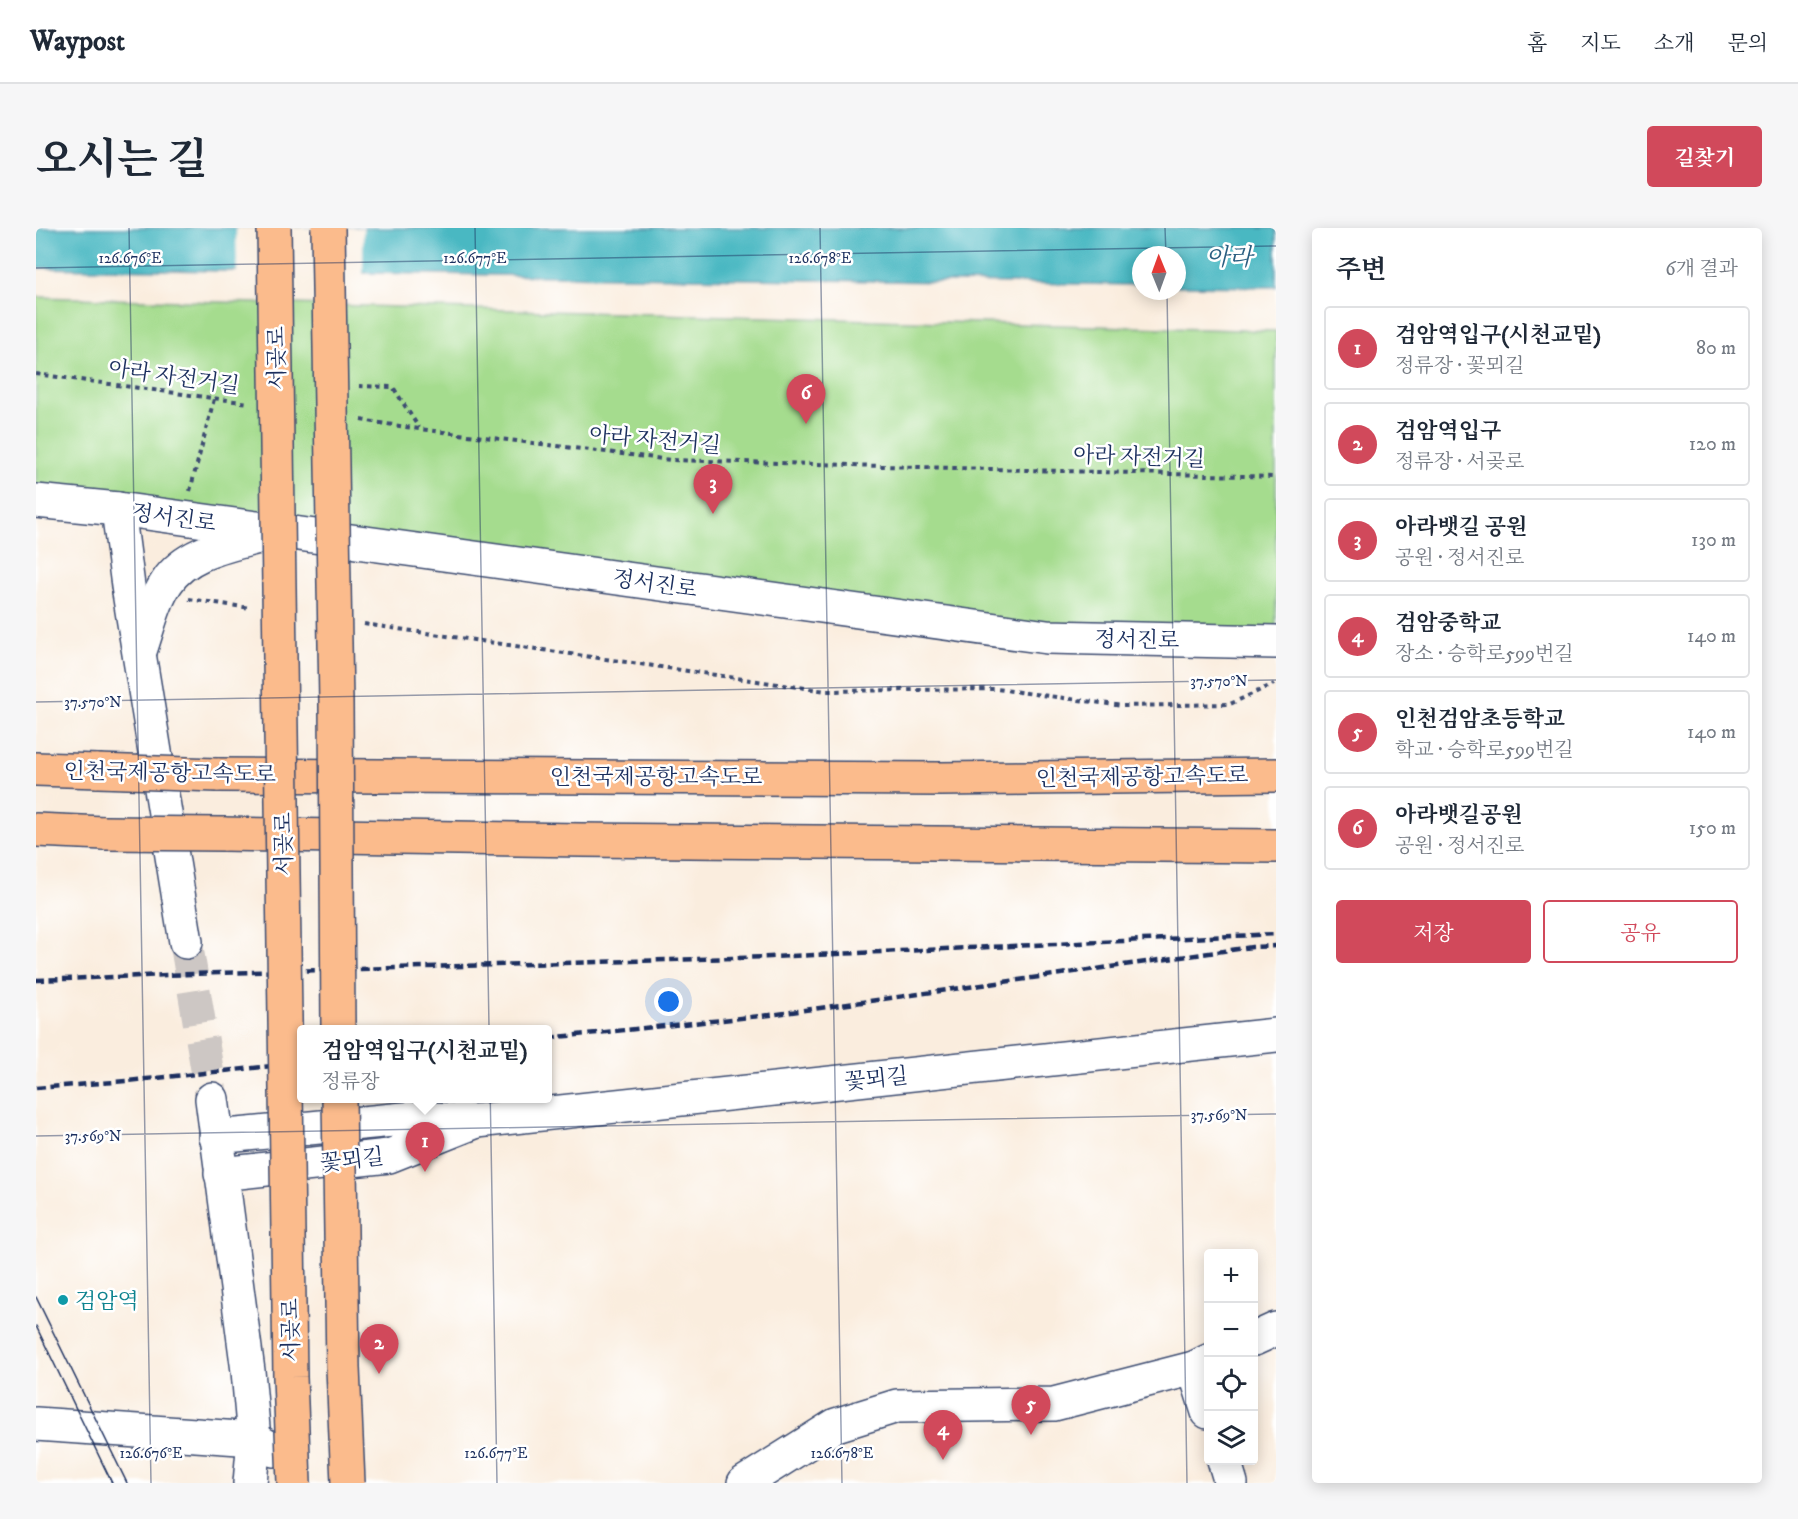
<!DOCTYPE html>
<html lang="ko">
<head>
<meta charset="utf-8">
<style>
  body { margin:0; font-family:"IM FELL DW Pica","Noto Serif KR",serif; background:#f6f6f7; color:#1f2937 }
  .controls { position:absolute; right:18px; bottom:18px; display:grid; overflow:hidden; border-radius:6px; box-shadow:0 3px 15px #0003 }
  .controls button { width:54px; height:54px; display:grid; place-items:center; padding:0; border:0; border-bottom:2px solid #e0e1e3; background:#fff; color:#1f2937; font:30px sans-serif }
  .compass { position:absolute; left:1096px; top:18px; width:54px; height:54px; border-radius:50%; background:#fff; box-shadow:0 3px 15px #0003; rotate:359deg }
  .you { position:absolute; left:633px; top:774px; width:21px; height:21px; margin:-15px; border:4px solid #fff; border-radius:50%; background:#1a73e8; box-shadow:0 0 0 9px #1a73e833 }
  .badge { display:grid; place-items:center; width:39px; height:39px; border-radius:50%; background:#d1495b; color:#fff; font-size:20px; font-weight:700 }
  .pin { position:absolute; translate:-50% -50px; filter:drop-shadow(0 2px 3px #0008) }
  .pin::after { content:''; position:absolute; top:32px; width:21px; height:18px; background:inherit; clip-path:polygon(0 0,100% 0,50% 100%) }
  .popup { position:absolute; left:261px; top:797px; width:255px; height:78px; box-sizing:border-box; display:grid; place-content:center; border-radius:6px; background:#fff; filter:drop-shadow(0 2px 4px #0005); font-size:20px; white-space:nowrap; color:#747a83 }
  .popup b { font-size:22px; color:#1f2937 }
  .popup::after { content:''; position:absolute; left:50%; top:100%; margin-left:-12px; border:12px solid transparent; border-top-color:#fff }
  .list { margin:0; padding:0; list-style:none }
  h2 { display:flex; justify-content:space-between; align-items:center; height:78px; margin:0; padding:0 24px; font-size:26px }
  h2 small { font-size:20px; font-weight:400; color:#747a83 }
  .list li { display:grid; grid-template-columns:39px 1fr auto; gap:18px; align-items:center; box-sizing:border-box; height:84px; margin:0 12px 12px; padding:0 12px; border:2px solid #e0e1e3; border-radius:6px }
  .list b { display:block; font-size:22px; white-space:nowrap }
  .list p { margin:0; font-size:20px; white-space:nowrap; color:#747a83 }
  .list em { font-size:20px; font-style:normal; color:#747a83 }
  .actions { display:flex; gap:12px; padding:18px 24px }
  .actions a { flex:1; padding:14px 0; border:2px solid #d1495b; border-radius:6px; text-align:center; font-size:21px; color:#d1495b }
  .actions .main { background:#d1495b; color:#fff }
  .icon { flex:none; width:33px; height:33px; fill:none; stroke:currentColor; stroke-width:2; stroke-linecap:round; stroke-linejoin:round }
  .map { position:relative; flex:none; width:1240px; height:1255px; overflow:hidden; border-radius:6px }
  header { display:flex; align-items:center; gap:36px; box-sizing:border-box; height:84px; padding:0 30px; background:#fff; border-bottom:2px solid #e0e1e3 }
  header strong { font-size:28px }
  nav { display:flex; gap:33px; margin-inline-start:auto; font-size:21px }
  .intro { display:flex; align-items:center; justify-content:space-between; box-sizing:border-box; height:144px; padding:0 36px }
  h1 { margin:0; font-size:42px }
  .button { padding:15px 27px; border-radius:6px; background:#d1495b; color:#fff; font-size:21px; font-weight:700 }
  main { display:flex; gap:36px; padding:0 36px }
  aside { flex:1; background:#fff; border-radius:6px; box-shadow:0 3px 15px #0003 }
  .map>svg:first-child { display:block }
  .green { fill:#a5dc8e; stroke:#608676; stroke-width:1.5 }
  .water { fill:#49b8c2; stroke:#327490; stroke-width:1.5 }
  .pier { fill:#faedde }
  .lines { fill:none; stroke-linecap:round; stroke-linejoin:round }
  .minor-tunnel { stroke:#cdc7c4; stroke-width:33; stroke-dasharray:33 16; stroke-linecap:butt }
  .minor-casing { stroke:#3c4c71; stroke-width:36 }
  .highway-casing { stroke:#3c4c71; stroke-width:36 }
  .path { stroke:#3c4c71; stroke-width:4; stroke-dasharray:4.5 4.5; stroke-linecap:butt }
  .minor { stroke:#fff; stroke-width:33 }
  .highway { stroke:#fbbb8c; stroke-width:33 }
  .tram { stroke:#1b2f5e; stroke-width:1.5 }
  .rail { stroke:#1b2f5e; stroke-width:4.5; stroke-dasharray:9 4.5; stroke-linecap:butt }
  .major-bridge-casing { stroke:#3c4c71; stroke-width:36; stroke-linecap:butt }
  .highway-bridge-casing { stroke:#3c4c71; stroke-width:36; stroke-linecap:butt }
  .major-bridge { stroke:#fbbb8c; stroke-width:33 }
  .highway-bridge { stroke:#fbbb8c; stroke-width:33 }
  .ticks { fill:none; stroke:#1b2f5e; stroke-width:1.5; stroke-opacity:0.45 }
  .culture-dot { fill:#0f9aa8; stroke:#fff; stroke-width:2 }
  .labels { text-anchor:middle; stroke-width:5; stroke-linejoin:round; paint-order:stroke }
  .street-label { font-size:22px; fill:#1b2f5e; stroke:#fff }
  .culture-label { font-size:22px; fill:#0d838f; stroke:#fff; text-anchor:start }
  .water-label { font-size:24px; font-style:italic; fill:#2b5f81; stroke:#fff }
  .ticks-label { font-size:15px; text-anchor:middle; fill:#1b2f5e; stroke:#fff; stroke-width:5; stroke-linejoin:round; paint-order:stroke }
</style>
</head>
<body>
<header>
<strong>Waypost</strong>
<nav><a>홈</a><a>지도</a><a>소개</a><a>문의</a></nav>
</header>
<div class="intro"><h1>오시는 길</h1><a class="button">길찾기</a></div>
<main>
<div class="map">
<svg width="1240" height="1255" viewBox="0 0 1240 1255">
  <rect width="100%" height="100%" fill="#fff"/>
  <filter id="ink" filterUnits="userSpaceOnUse"><feTurbulence type="fractalNoise" baseFrequency=".0167" numOctaves="2"/><feDisplacementMap in="SourceGraphic" scale="12" xChannelSelector="R" yChannelSelector="G"/><feConvolveMatrix kernelMatrix="1 2 1 2 8 2 1 2 1" color-interpolation-filters="sRGB"/></filter>
  <filter id="wash" filterUnits="userSpaceOnUse"><feTurbulence type="fractalNoise" baseFrequency=".008" numOctaves="4" result="noise"/><feDisplacementMap in="SourceGraphic" scale="24" xChannelSelector="R" yChannelSelector="G"/><feGaussianBlur stdDeviation="1.35" result="paint"/><feColorMatrix in="noise" values="0 0 0 0 0 0 0 0 0 0 0 0 0 0 0 0 0 1.4 0 .05"/><feComposite in="paint" operator="in"/></filter>
  <g filter="url(#wash)">
    <rect width="100%" height="100%" fill="#faedde"/>
    <path class="green" d="M 0,69 L 1240,103 L 1240,414 L 1011,409 L 0,273 Z"/>
    <path class="water" d="M 0,0 L 1240,0 L 1240,59 L 1141,58 L 1141,27 L 1105,27 L 1105,57 L 0,40 Z"/>
    <path class="pier" d="M 200,0 L 327,0 L 327,48 L 201,46 Z"/>
  </g>
  <g filter="url(#ink)">
    <g class="lines">
      <path class="minor-tunnel" d="M 150,714 L 176,871"/>
      <g class="minor-casing">
        <g id="minor">
          <path d="M 0,273 L 82,281 L 1011,409 L 1240,414"/>
          <path d="M 82,281 L 92,358 L 150,714"/>
          <path d="M 104,423 C 112,400 118,373 131,354 C 152,322 196,317 229,307"/>
          <path d="M 176,871 L 212,1143 L 218,1211 L 214,1255"/>
          <path d="M 441,893 L 1240,807"/>
          <path d="M 180,909 L 378,890 L 441,893 L 353,928 L 185,946"/>
          <path d="M 1218,1111 L 1240,1101"/>
          <path d="M 1158,1140 L 1172,1184"/>
          <path d="M 0,1196 L 218,1211 L 238,1222"/>
          <path d="M 1188,1232 L 1195,1255"/>
          <path d="M 708,1255 L 800,1197 L 861,1178 L 1018,1176 L 1158,1140 L 1172,1133"/>
        </g>
      </g>
      <g class="highway-casing">
        <g id="highway">
          <path d="M 0,541 L 62,543"/>
          <path d="M 181,547 L 905,551 L 1240,547"/>
          <path d="M 0,602 L 68,605"/>
          <path d="M 187,606 L 545,612 L 1240,618"/>
        </g>
      </g>
      <g class="path">
        <path d="M 0,146 L 213,175"/>
        <path d="M 323,158 L 357,159 L 383,200"/>
        <path d="M 325,192 L 383,201 L 635,232 L 1240,249"/>
        <path d="M 154,263 L 178,171"/>
        <path d="M 153,371 L 214,380"/>
        <path d="M 328,396 L 790,463 L 961,461 L 1087,478 L 1194,476 L 1238,456"/>
      </g>
      <use href="#minor" class="minor"/>
      <use href="#highway" class="highway"/>
      <g class="tram">
        <path d="M 0,1069 L 91,1255"/>
        <path d="M 0,1098 L 76,1255"/>
      </g>
      <g class="rail">
        <path d="M 0,752 L 184,745 L 734,729 L 1240,706"/>
        <path d="M 512,810 L 734,787 L 1216,719 L 1240,718"/>
        <path d="M 0,860 L 91,853 L 266,835"/>
      </g>
      <g class="major-bridge-casing">
        <g id="major-bridge">
          <path d="M 238,0 L 254,1149 L 258,1255"/>
          <path d="M 292,0 L 300,475 L 302,802"/>
          <path d="M 303,870 L 307,1140 L 312,1255"/>
        </g>
      </g>
      <g class="highway-bridge-casing">
        <g id="highway-bridge">
          <path d="M 62,543 L 181,547"/>
          <path d="M 68,605 L 187,606"/>
        </g>
      </g>
      <use href="#major-bridge" class="major-bridge"/>
      <use href="#highway-bridge" class="highway-bridge"/>
    </g>
  </g>
  <path class="ticks" d="M 93,0 L 115,1255M 439,0 L 461,1255M 784,0 L 806,1255M 1129,0 L 1130,27M 0,40 L 1240,18M 1131,63 L 1151,1255M 0,474 L 1240,452M 0,908 L 1240,886"/>
  <circle class="culture-dot" cx="27" cy="1072" r="6"/>
  <g class="labels">
    <g class="street-label">
      <text transform="translate(240 130) rotate(-91)" y="8">서곶로</text>
      <text transform="translate(138 148) rotate(8)" y="8">아라 자전거길</text>
      <text transform="translate(619 211) rotate(5)" y="8">아라 자전거길</text>
      <text transform="translate(1103 228) rotate(2)" y="8">아라 자전거길</text>
      <text transform="translate(138 289) rotate(8)" y="8">정서진로</text>
      <text transform="translate(619 355) rotate(8)" y="8">정서진로</text>
      <text transform="translate(1101 411) rotate(1)" y="8">정서진로</text>
      <text transform="translate(134 544) rotate(1)" y="8">인천국제공항고속도로</text>
      <text x="620" y="556">인천국제공항고속도로</text>
      <text transform="translate(1106 548) rotate(-1)" y="8">인천국제공항고속도로</text>
      <text transform="translate(247 616) rotate(-91)" y="8">서곶로</text>
      <text transform="translate(840 850) rotate(-6)" y="8">꽃뫼길</text>
      <text transform="translate(316 931) rotate(-7)" y="8">꽃뫼길</text>
      <text transform="translate(254 1102) rotate(-91)" y="8">서곶로</text>
    </g>
    <g class="culture-label">
      <text x="39" y="1080">검암역</text>
    </g>
    <g class="water-label">
      <text x="1193" y="37">아라</text>
    </g>
  </g>
  <g class="ticks-label">
    <text x="94" y="35">126.676°E</text>
    <text x="439" y="35">126.677°E</text>
    <text x="784" y="35">126.678°E</text>
    <text x="1183" y="458">37.570°N</text>
    <text x="57" y="479">37.570°N</text>
    <text x="1183" y="892">37.569°N</text>
    <text x="57" y="913">37.569°N</text>
    <text x="115" y="1230">126.676°E</text>
    <text x="460" y="1230">126.677°E</text>
    <text x="806" y="1230">126.678°E</text>
  </g>
</svg>
<div class="controls">
<button>+</button>
<button>−</button>
<button><svg class="icon" aria-label="locate" viewBox="0 0 24 24"><circle cx="12" cy="12" r="6"/><path d="M12 2v4M12 18v4M2 12h4M18 12h4"/></svg></button>
<button><svg class="icon" aria-label="layers" viewBox="0 0 24 24"><path d="M12 4l9 5-9 5-9-5zM3 14l9 5 9-5"/></svg></button>
</div>
<svg class="compass" viewBox="-18 -18 36 36"><path d="M0-13l5 13h-10z" fill="#e53935"/><path d="M0 13l5-13h-10z" fill="#747a83"/></svg>
<div class="you"></div>
<div class="pin badge" style="left:389px;top:944px">1</div>
<div class="popup"><b>검암역입구(시천교밑)</b>정류장</div>
<div class="pin badge" style="left:343px;top:1146px">2</div>
<div class="pin badge" style="left:677px;top:286px">3</div>
<div class="pin badge" style="left:907px;top:1232px">4</div>
<div class="pin badge" style="left:995px;top:1207px">5</div>
<div class="pin badge" style="left:770px;top:196px">6</div>
</div>
<aside>
<h2>주변<small>6개 결과</small></h2>
<ul class="list">
<li><span class="badge">1</span><div><b>검암역입구(시천교밑)</b><p>정류장 · 꽃뫼길</p></div><em>80 m</em></li>
<li><span class="badge">2</span><div><b>검암역입구</b><p>정류장 · 서곶로</p></div><em>120 m</em></li>
<li><span class="badge">3</span><div><b>아라뱃길 공원</b><p>공원 · 정서진로</p></div><em>130 m</em></li>
<li><span class="badge">4</span><div><b>검암중학교</b><p>장소 · 승학로599번길</p></div><em>140 m</em></li>
<li><span class="badge">5</span><div><b>인천검암초등학교</b><p>학교 · 승학로599번길</p></div><em>140 m</em></li>
<li><span class="badge">6</span><div><b>아라뱃길공원</b><p>공원 · 정서진로</p></div><em>150 m</em></li>
</ul>
<div class="actions"><a class="main">저장</a><a>공유</a></div>
</aside>
</main>
</body>
</html>
